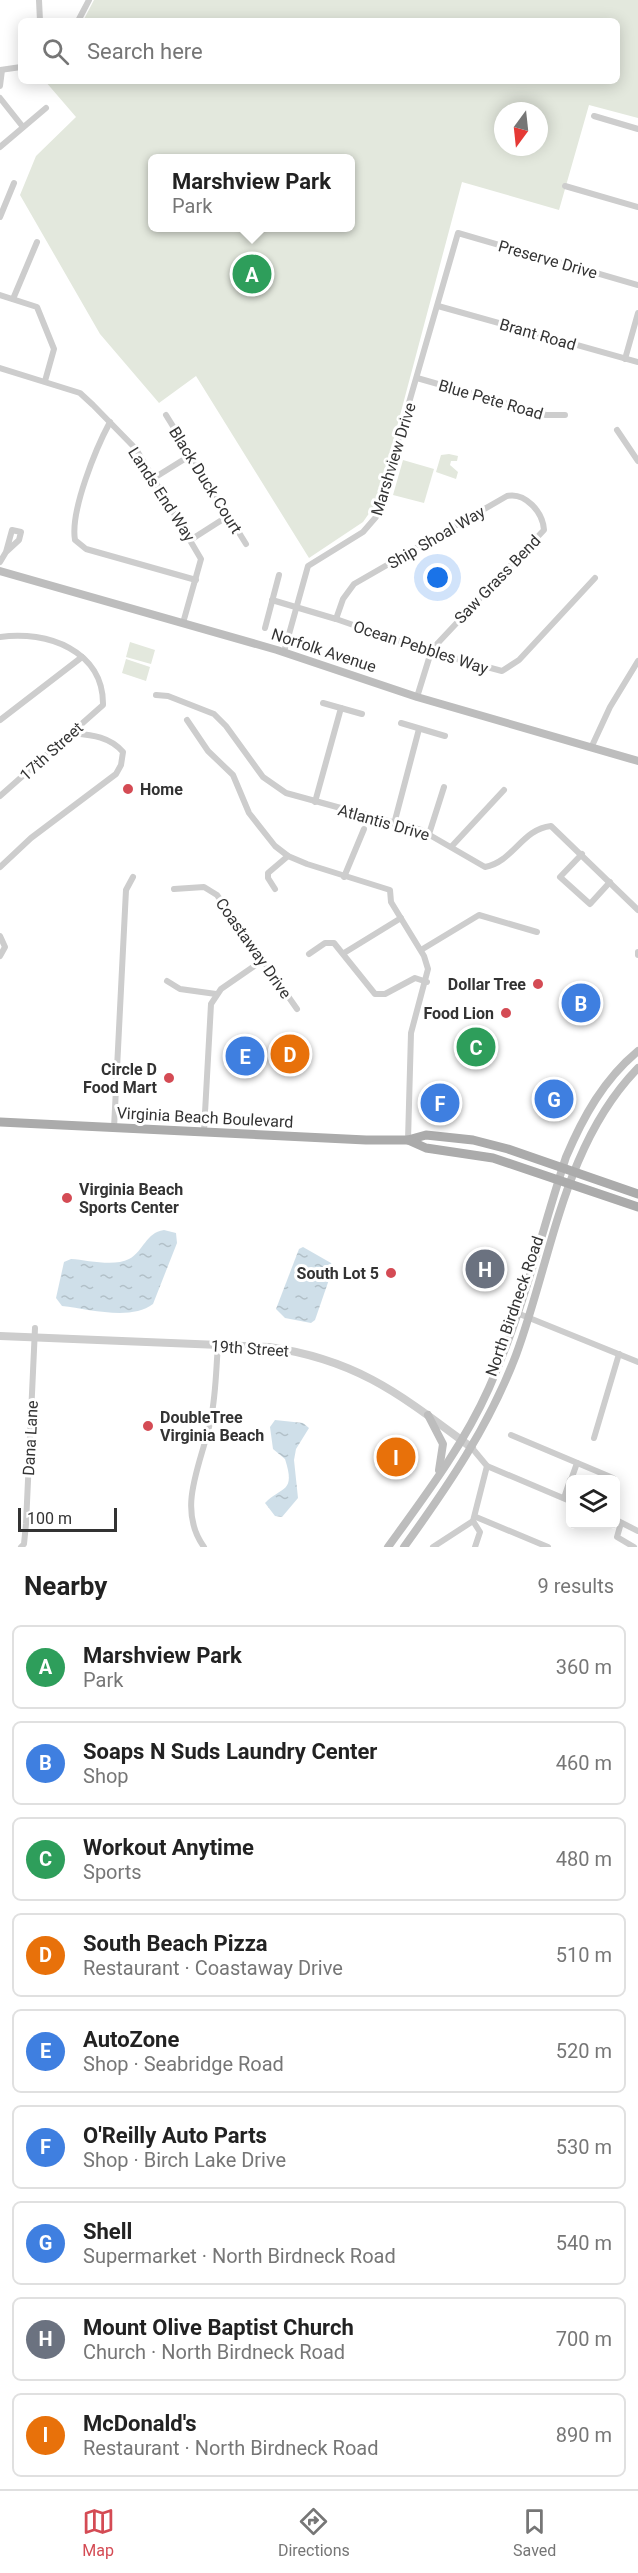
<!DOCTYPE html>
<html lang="en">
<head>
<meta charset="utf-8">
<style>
  body { margin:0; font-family:Roboto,sans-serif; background:#f6f6f6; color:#222 }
  .controls { position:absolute; right:18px; bottom:18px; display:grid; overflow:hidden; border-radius:9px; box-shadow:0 3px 15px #0003 }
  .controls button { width:54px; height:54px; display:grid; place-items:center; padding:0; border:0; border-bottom:2px solid #e0e0e0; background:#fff; color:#222; font:30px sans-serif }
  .compass { position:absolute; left:494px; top:102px; width:54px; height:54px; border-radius:50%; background:#fff; box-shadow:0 3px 15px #0003; rotate:195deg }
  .scale { position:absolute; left:18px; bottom:15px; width:99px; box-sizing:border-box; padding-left:6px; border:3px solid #333; border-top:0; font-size:16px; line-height:21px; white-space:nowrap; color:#333; -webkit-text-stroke:4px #fff; paint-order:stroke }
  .you { position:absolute; left:438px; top:578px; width:21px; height:21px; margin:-15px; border:4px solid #fff; border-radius:50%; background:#1a73e8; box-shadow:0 0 0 9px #1a73e833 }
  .badge { display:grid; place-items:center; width:39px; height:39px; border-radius:50%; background:#d44b54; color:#fff; font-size:20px; font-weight:700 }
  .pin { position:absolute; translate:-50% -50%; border:3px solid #fff; box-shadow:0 2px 6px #0006 }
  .popup { position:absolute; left:148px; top:154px; width:207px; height:78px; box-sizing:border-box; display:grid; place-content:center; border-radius:9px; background:#fff; filter:drop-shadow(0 2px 4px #0005); font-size:20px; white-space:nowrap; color:#767676 }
  .popup b { font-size:22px; color:#222 }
  .popup::after { content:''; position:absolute; left:50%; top:100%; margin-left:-12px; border:12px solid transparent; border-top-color:#fff }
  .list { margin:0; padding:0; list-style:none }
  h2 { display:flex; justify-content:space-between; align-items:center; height:78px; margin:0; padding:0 24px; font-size:26px }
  h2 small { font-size:20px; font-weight:400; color:#767676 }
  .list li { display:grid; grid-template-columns:39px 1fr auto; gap:18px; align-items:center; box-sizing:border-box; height:84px; margin:0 12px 12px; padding:0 12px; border:2px solid #e0e0e0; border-radius:9px }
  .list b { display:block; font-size:22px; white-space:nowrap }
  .list p { margin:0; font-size:20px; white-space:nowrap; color:#767676 }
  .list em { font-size:20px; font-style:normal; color:#767676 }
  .icon { flex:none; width:33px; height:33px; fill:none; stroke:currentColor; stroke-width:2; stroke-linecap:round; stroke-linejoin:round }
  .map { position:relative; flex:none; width:638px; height:1547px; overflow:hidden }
  .search { position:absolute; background:#fff; box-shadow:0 3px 15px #0003; left:18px; right:18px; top:18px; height:66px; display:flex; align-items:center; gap:15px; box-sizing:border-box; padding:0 21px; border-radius:9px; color:#767676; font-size:22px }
  .sheet { height:942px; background:#fff }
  nav { display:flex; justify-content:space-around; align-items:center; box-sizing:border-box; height:84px; border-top:2px solid #e0e0e0; background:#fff; font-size:16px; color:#767676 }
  nav a { display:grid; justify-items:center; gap:3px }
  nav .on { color:#d44b54 }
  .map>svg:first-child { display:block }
  .park { fill:#e3e8dd; fill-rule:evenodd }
  .water { fill:url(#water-ripples) }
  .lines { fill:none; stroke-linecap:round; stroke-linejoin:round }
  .minor { stroke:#cdcdcd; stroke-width:6 }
  .tertiary { stroke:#cdcdcd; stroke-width:8 }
  .secondary { stroke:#bdbdbd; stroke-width:8 }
  .primary { stroke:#ababab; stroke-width:9 }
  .poi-dot { fill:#d44b54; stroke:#fff; stroke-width:2 }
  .labels { text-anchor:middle; stroke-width:6; stroke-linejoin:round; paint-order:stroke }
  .street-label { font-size:16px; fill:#333; stroke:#fff }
  .poi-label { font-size:16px; font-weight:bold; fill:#333; stroke:#fff; text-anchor:end }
</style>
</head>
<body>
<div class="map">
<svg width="638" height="1547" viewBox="0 0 638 1547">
  <defs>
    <pattern id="water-ripples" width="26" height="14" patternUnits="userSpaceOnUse" patternTransform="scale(1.5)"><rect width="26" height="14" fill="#cfdfe9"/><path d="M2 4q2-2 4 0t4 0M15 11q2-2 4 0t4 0" fill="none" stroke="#b2c0c8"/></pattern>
  </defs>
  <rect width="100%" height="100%" fill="#fff"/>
  <g class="park">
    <path d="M 94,0 L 638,0 L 638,118 L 589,105 L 559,210 L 462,182 L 377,502 L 363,522 L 309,558 L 196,376 L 159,403 L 100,334 L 20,195 L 36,156 L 76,117 L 45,81 L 617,81 L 617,21 L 83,21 ZM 503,111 L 539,111 L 539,147 L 503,147 ZM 153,158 L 351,158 L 351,228 L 153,228 Z"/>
    <path d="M 449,454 L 458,456 L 457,461 L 451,461 L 450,465 L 458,472 L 456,479 L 436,472 L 441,455 Z"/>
    <path d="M 403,460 L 434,469 L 424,503 L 393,495 Z"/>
    <path d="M 130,642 L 155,650 L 151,664 L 126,657 Z"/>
    <path d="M 126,659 L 150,667 L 146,681 L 122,673 Z"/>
  </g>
  <g class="water">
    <path d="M 164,1230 L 176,1233 L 177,1243 L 153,1304 C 131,1321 89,1309 62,1306 L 56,1298 L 64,1262 L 71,1259 C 87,1260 114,1267 129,1259 C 144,1251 145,1233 164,1230 Z"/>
    <path d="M 303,1247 L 331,1263 L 333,1268 L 315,1320 L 311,1323 L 285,1318 L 276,1309 L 299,1249 Z"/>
    <path d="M 275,1420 L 303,1423 L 309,1428 L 296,1449 L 294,1460 L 298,1498 L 282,1517 L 275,1516 L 265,1503 C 282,1486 296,1493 285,1459 L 273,1449 L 270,1427 Z"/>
  </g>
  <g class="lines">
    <g class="minor">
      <path d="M 39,0 L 40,21"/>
      <path d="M 78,21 L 89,0"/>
      <path d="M 0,70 L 21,67"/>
      <path d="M 0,86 L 2,70"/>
      <path d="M 0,98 L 23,127"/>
      <path d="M 594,116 L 638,129"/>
      <path d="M 0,147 L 46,108"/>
      <path d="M 565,186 L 638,207"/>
      <path d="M 0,217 L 14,183"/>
      <path d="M 0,295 L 37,307 L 54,349 L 45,381"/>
      <path d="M 13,299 L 37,242"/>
      <path d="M 438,306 L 638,362"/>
      <path d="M 625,359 L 638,313"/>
      <path d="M 0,368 L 80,393 L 93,405 L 136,449 L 201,559 L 183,623"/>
      <path d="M 417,378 L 546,415 L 565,415"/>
      <path d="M 166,415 L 246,544"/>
      <path d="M 110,422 C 96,448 70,511 75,540 L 86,549 L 196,580"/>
      <path d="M 617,430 L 638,461"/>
      <path d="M 154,478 L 191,455"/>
      <path d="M 192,539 L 228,516"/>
      <path d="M 0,562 L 6,552 L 12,530 L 21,532 L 19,540 L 6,552"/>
      <path d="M 272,600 L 336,619 L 431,652 L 502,671 L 519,660 L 595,578"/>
      <path d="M 336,619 L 343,599 L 354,584 L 507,496 C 525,492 543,512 544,530 L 437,644 L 431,652 L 417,697"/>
      <path d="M 265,628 L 279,575"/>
      <path d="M 0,637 C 47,630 104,651 103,705 L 0,796"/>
      <path d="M 284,652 L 308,566 L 363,532 L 376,517 L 458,233 L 638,285"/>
      <path d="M 156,695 L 168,696 L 214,714 L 226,726 L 263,777 L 286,793 L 421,830 L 485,867 C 513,862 522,829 551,826 L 638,910"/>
      <path d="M 323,703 L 362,714"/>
      <path d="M 0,720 L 82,657"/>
      <path d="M 187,720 L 208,751 L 233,775 L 249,813 L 275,846 L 288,856 L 307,864 L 390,890 L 391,902 L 424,956 L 428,969 L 411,1033 L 408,1140"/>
      <path d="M 401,723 L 445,736"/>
      <path d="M 591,748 L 610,707 L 638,661"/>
      <path d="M 315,802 L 341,708"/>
      <path d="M 394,824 L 419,729"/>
      <path d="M 429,834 L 444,787"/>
      <path d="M 452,846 L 504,790"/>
      <path d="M 582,854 L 560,877 L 590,904 L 610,882"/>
      <path d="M 0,867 L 31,838 L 116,774 L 121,765 L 123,752 C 109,736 91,735 71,733"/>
      <path d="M 344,877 L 364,829"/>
      <path d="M 174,889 L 204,887 L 217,895 L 297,1009"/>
      <path d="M 275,889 L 268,878 L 268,873 L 288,856"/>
      <path d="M 0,936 L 5,947 L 0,956"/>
      <path d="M 421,950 L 479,915 L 537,932"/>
      <path d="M 638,952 L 638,955"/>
      <path d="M 344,953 L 401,918"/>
      <path d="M 309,954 L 325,943 L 334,943 L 375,994 L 385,994 L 415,978 L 427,982"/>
      <path d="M 167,981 L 180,989 L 216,994"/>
      <path d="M 114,1128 L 126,890 L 133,877"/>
      <path d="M 204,1131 L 211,1004 L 221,989 L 263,960"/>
      <path d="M 517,1313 L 638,1362"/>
      <path d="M 511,1435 L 613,1478"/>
      <path d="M 594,1438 L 619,1354"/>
      <path d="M 487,1466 L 570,1501"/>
      <path d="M 571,1480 L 577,1463"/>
      <path d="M 564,1498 L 570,1480"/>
      <path d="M 476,1517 L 548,1547"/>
      <path d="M 616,1520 L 638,1531"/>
      <path d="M 473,1521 L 480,1532 L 475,1547"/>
      <path d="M 621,1523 L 617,1537 L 634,1547"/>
      <path d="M 21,1547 L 24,1544 L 26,1524 L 35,1328"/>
      <path d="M 204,1547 C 175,1507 203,1461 211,1418 C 216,1394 216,1369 218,1345"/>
      <path d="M 433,1547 L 473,1521 L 487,1466 L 472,1448"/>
    </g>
    <path class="tertiary" d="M 0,1336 L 269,1347 C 359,1360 402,1396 472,1448"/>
    <g class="secondary">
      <path d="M 0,571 L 277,650 L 417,697 L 638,761"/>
      <path d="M 428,1415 L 443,1444 L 439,1470"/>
      <path d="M 388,1547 C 425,1496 463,1446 489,1388 C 522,1314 541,1234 566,1157 C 583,1117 604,1079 638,1051"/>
      <path d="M 404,1547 C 448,1486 489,1426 516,1355 C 552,1258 563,1145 638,1068"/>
    </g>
    <g class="primary">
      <path d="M 0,1122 L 366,1140 L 408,1140 L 426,1135 L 473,1140 L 508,1149 L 638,1194"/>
      <path d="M 408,1140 L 426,1148 L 493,1158 L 638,1207"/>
    </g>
  </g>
  <g class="poi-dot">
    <circle cx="128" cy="789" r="6"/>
    <circle cx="538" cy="984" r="6"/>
    <circle cx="506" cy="1013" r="6"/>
    <circle cx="169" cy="1078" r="6"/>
    <circle cx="67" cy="1198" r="6"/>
    <circle cx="391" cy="1273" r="6"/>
    <circle cx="148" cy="1426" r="6"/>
  </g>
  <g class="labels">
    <g class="street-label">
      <text transform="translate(548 259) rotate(16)" y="6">Preserve Drive</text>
      <text transform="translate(538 334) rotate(16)" y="6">Brant Road</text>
      <text transform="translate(491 399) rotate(16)" y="6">Blue Pete Road</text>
      <text transform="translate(393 459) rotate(-73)" y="6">Marshview Drive</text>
      <text transform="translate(206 480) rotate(58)" y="6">Black Duck Court</text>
      <text transform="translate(162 494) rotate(57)" y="6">Lands End Way</text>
      <text transform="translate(436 537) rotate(-30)" y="6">Ship Shoal Way</text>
      <text transform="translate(497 579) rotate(-46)" y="6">Saw Grass Bend</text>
      <text transform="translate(421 647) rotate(18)" y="6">Ocean Pebbles Way</text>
      <text transform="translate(324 650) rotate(18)" y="6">Norfolk Avenue</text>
      <text transform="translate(51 751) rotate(-42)" y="6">17th Street</text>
      <text transform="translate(384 822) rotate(16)" y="6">Atlantis Drive</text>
      <text transform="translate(254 948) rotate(55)" y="6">Coastaway Drive</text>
      <text transform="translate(205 1117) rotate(3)" y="6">Virginia Beach Boulevard</text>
      <text transform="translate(514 1306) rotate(-71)" y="6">North Birdneck Road</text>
      <text transform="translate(250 1348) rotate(4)" y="6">19th Street</text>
      <text transform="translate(30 1438) rotate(-87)" y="6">Dana Lane</text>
    </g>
    <g class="poi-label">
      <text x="140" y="795" text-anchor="start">Home</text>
      <text x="526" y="990">Dollar Tree</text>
      <text x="494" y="1019">Food Lion</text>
      <text x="157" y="1075">Circle D<tspan x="157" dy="18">Food Mart</tspan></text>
      <text x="79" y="1195" text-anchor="start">Virginia Beach<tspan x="79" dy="18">Sports Center</tspan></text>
      <text x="379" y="1279">South Lot 5</text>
      <text x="160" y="1423" text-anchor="start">DoubleTree<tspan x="160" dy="18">Virginia Beach</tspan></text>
    </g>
  </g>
</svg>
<div class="controls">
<button><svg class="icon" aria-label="layers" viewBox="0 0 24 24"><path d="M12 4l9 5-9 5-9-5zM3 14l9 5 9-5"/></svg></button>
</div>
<svg class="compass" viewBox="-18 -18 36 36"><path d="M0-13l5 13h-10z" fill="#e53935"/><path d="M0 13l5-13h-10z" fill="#767676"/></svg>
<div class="scale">100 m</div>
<div class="you"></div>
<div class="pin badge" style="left:252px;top:274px;background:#2e9e5b">A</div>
<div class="popup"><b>Marshview Park</b>Park</div>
<div class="pin badge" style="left:581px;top:1003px;background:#3f7fe0">B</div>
<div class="pin badge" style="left:476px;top:1047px;background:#2e9e5b">C</div>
<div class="pin badge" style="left:290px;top:1054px;background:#e8710a">D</div>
<div class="pin badge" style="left:245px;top:1056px;background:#3f7fe0">E</div>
<div class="pin badge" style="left:440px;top:1103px;background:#3f7fe0">F</div>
<div class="pin badge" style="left:554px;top:1099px;background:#3f7fe0">G</div>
<div class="pin badge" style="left:485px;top:1269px;background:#6b7280">H</div>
<div class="pin badge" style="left:396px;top:1457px;background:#e8710a">I</div>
<div class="search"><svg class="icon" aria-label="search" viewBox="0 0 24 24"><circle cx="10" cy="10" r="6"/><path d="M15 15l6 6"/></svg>Search here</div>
</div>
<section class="sheet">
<h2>Nearby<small>9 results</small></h2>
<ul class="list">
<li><span class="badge" style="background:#2e9e5b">A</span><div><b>Marshview Park</b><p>Park</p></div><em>360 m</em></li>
<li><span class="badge" style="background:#3f7fe0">B</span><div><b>Soaps N Suds Laundry Center</b><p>Shop</p></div><em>460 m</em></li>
<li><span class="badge" style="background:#2e9e5b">C</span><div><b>Workout Anytime</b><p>Sports</p></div><em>480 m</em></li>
<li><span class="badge" style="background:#e8710a">D</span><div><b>South Beach Pizza</b><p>Restaurant · Coastaway Drive</p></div><em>510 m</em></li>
<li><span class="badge" style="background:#3f7fe0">E</span><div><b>AutoZone</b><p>Shop · Seabridge Road</p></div><em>520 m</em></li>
<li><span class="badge" style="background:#3f7fe0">F</span><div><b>O'Reilly Auto Parts</b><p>Shop · Birch Lake Drive</p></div><em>530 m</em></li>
<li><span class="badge" style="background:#3f7fe0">G</span><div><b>Shell</b><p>Supermarket · North Birdneck Road</p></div><em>540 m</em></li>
<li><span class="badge" style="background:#6b7280">H</span><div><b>Mount Olive Baptist Church</b><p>Church · North Birdneck Road</p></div><em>700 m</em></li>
<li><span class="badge" style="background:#e8710a">I</span><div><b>McDonald's</b><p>Restaurant · North Birdneck Road</p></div><em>890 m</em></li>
</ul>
</section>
<nav>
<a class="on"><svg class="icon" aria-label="map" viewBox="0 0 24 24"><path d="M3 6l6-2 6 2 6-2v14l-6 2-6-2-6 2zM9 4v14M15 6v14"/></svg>Map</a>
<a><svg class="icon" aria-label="directions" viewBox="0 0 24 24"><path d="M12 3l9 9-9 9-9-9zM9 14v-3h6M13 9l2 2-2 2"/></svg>Directions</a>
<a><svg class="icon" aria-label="saved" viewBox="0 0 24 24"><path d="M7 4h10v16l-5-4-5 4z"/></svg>Saved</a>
</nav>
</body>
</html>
